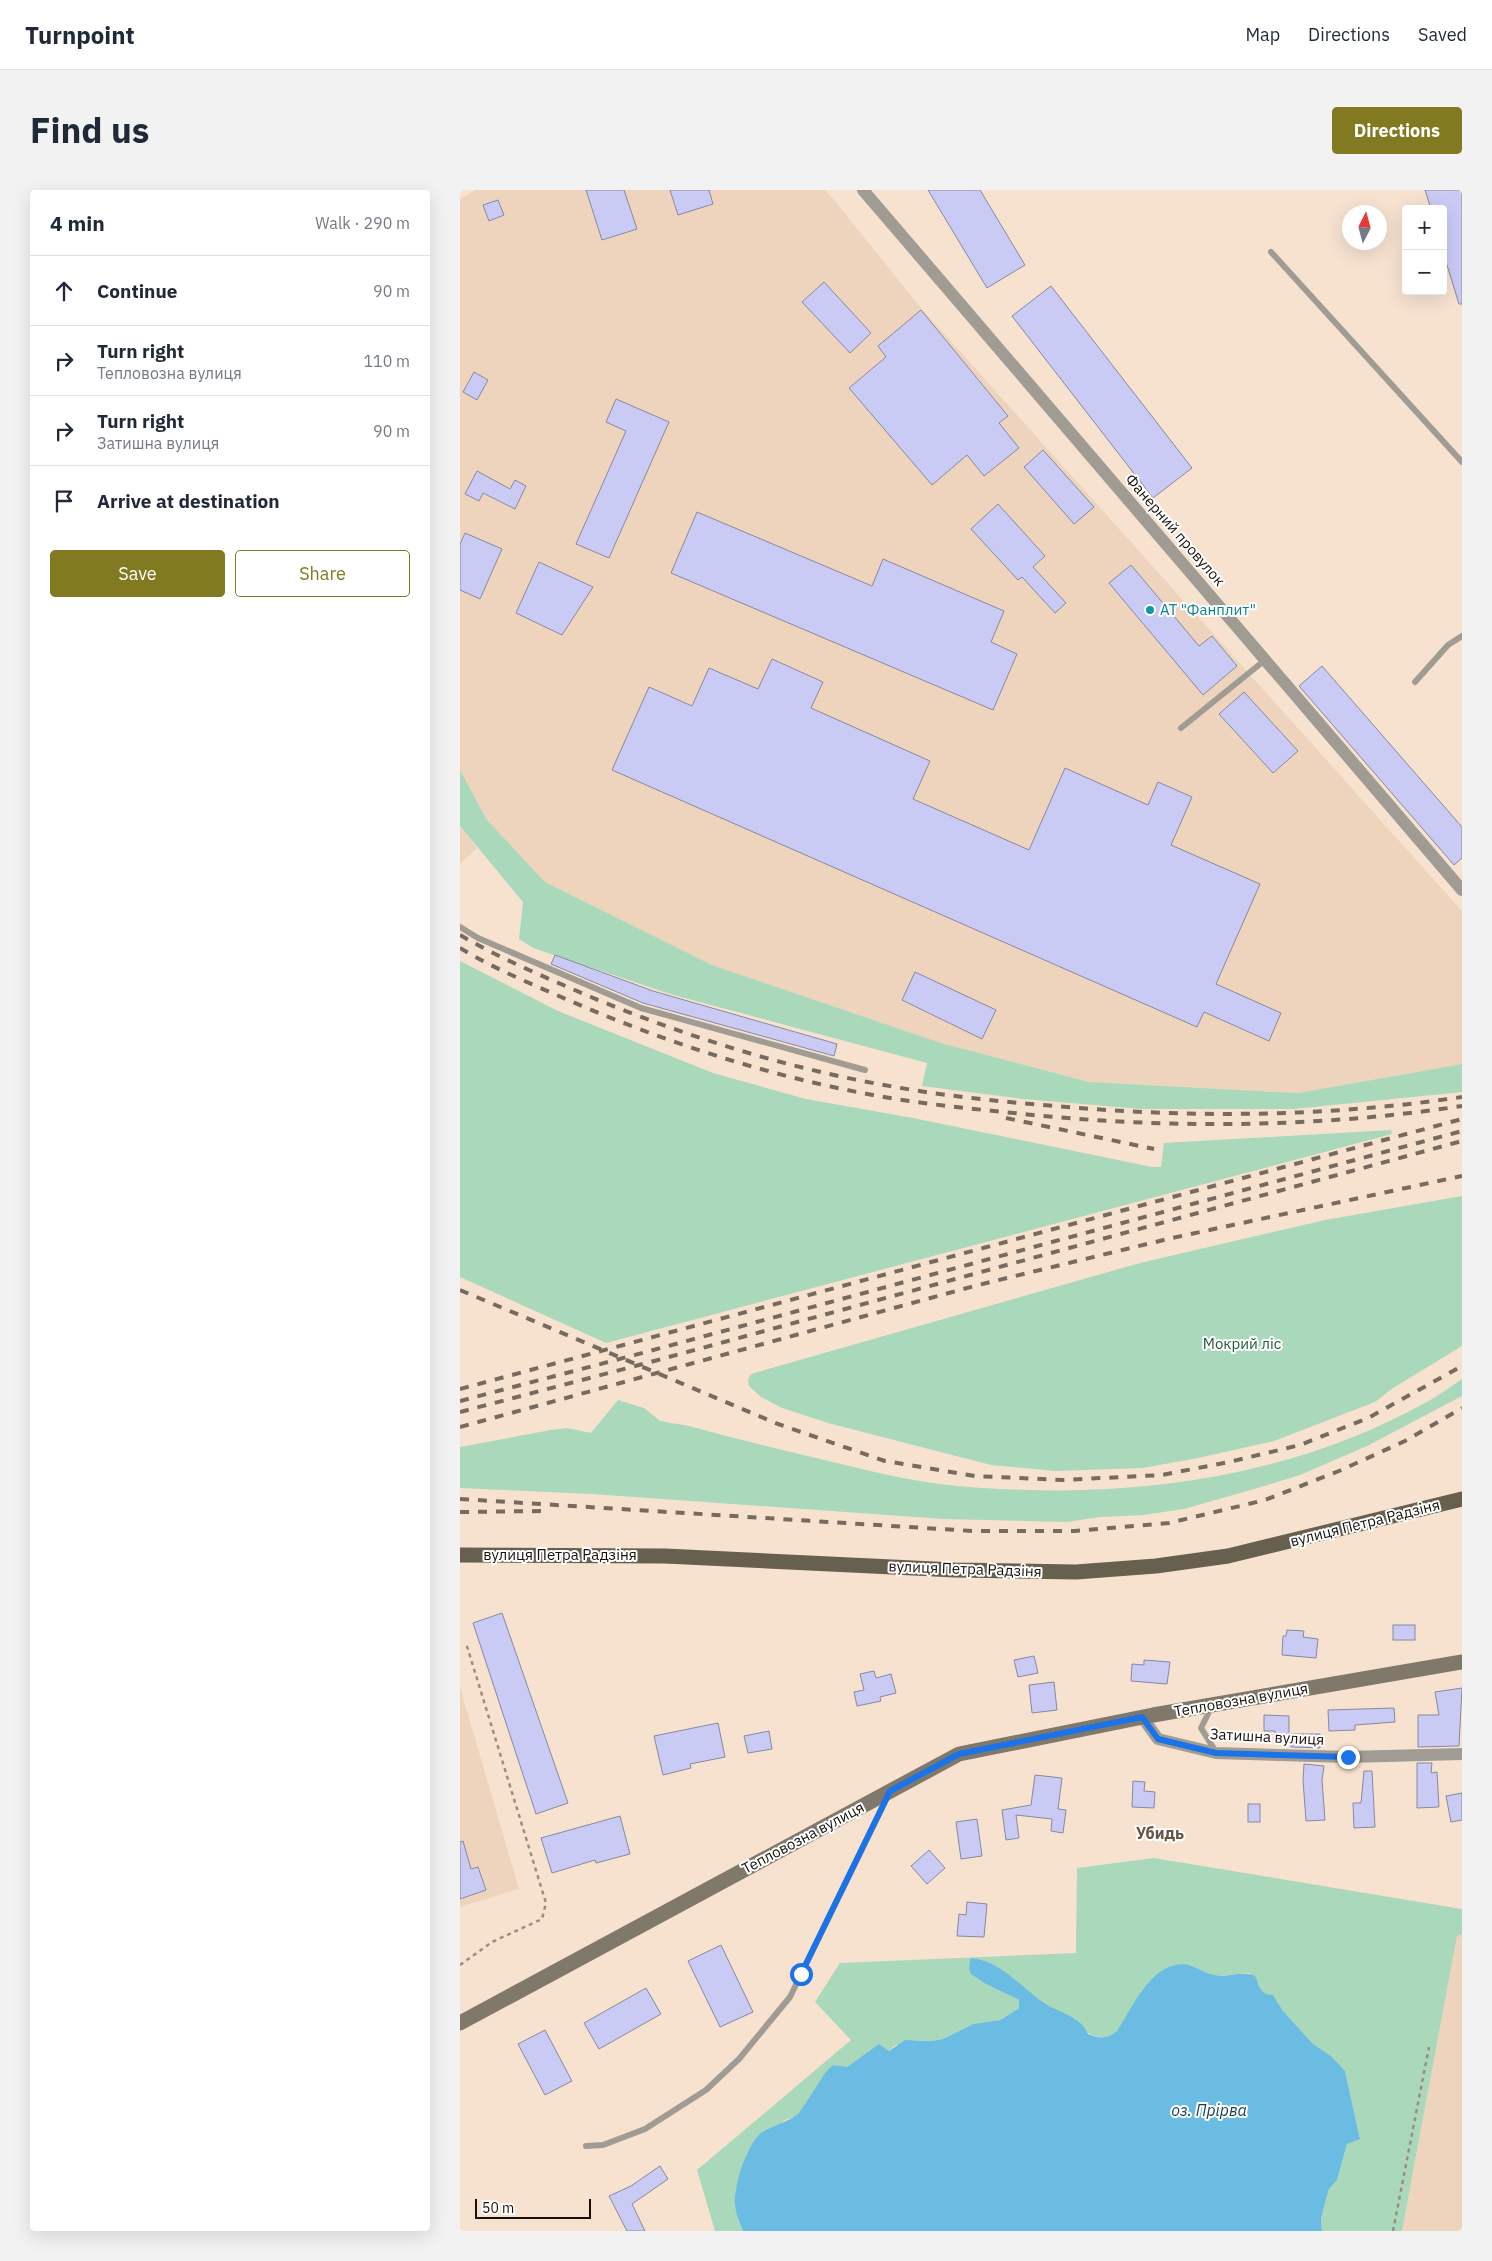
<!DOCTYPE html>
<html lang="en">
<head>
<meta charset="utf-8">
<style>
  body { margin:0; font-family:"IBM Plex Sans",sans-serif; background:#f2f2f3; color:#1f2937 }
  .controls { position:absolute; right:15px; top:15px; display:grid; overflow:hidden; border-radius:5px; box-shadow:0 5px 20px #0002 }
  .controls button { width:45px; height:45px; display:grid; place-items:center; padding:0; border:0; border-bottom:1px solid #e0e1e3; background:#fff; color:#1f2937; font:25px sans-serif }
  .compass { position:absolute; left:882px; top:15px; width:45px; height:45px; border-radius:50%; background:#fff; box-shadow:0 5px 20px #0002; rotate:6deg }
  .scale { position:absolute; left:15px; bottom:12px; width:116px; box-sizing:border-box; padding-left:5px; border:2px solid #17100a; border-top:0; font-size:14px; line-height:18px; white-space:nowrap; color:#17100a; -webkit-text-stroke:4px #fff; paint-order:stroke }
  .stop { position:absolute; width:15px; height:15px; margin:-11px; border:4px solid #1a73e8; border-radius:50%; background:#fff }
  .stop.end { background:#1a73e8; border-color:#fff; box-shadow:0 1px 5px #0008 }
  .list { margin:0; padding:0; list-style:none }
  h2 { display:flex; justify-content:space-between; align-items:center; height:65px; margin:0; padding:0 20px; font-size:21px }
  h2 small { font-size:16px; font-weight:400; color:#747a83 }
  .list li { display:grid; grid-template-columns:32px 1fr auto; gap:15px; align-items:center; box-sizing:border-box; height:70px; padding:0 20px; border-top:1px solid #e0e1e3 }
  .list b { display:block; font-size:19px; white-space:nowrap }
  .list p { margin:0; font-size:16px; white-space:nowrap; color:#747a83 }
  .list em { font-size:16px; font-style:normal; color:#747a83 }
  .actions { display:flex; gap:10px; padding:15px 20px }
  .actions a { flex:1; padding:11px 0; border:1px solid #817a20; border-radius:5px; text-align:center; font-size:18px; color:#817a20 }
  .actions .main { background:#817a20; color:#fff }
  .icon { flex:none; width:28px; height:28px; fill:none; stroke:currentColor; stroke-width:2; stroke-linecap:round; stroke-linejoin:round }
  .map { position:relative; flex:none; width:1002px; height:2041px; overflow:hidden; border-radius:5px }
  header { display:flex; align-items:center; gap:30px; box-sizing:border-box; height:70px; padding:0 25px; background:#fff; border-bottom:1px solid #e0e1e3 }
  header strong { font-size:24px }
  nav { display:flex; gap:28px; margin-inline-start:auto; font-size:18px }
  .intro { display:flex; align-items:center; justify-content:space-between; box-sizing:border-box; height:120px; padding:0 30px }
  h1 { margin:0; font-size:35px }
  .button { padding:12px 22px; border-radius:5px; background:#817a20; color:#fff; font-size:18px; font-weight:700 }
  main { display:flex; gap:30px; padding:0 30px }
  aside { flex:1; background:#fff; border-radius:5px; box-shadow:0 5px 20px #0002 }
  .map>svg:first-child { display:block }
  .built { fill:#efd4bd }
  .green { fill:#aad8ba }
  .water { fill:#6abce3 }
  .building { fill:#cacbf5; stroke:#87889e }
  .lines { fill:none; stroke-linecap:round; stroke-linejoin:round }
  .path { stroke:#9d8d80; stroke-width:2.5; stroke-dasharray:4 4; stroke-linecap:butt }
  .lane { stroke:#a19c93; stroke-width:6 }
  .street { stroke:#a19c93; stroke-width:12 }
  .secondary { stroke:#80796b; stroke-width:15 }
  .primary { stroke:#68604f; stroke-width:15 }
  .rail { stroke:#776a5f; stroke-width:4; stroke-dasharray:9 9; stroke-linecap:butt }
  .route { stroke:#1a73e8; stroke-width:6 }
  .culture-dot { fill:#0f9aa8; stroke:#fff; stroke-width:2 }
  .labels { text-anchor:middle; stroke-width:4; stroke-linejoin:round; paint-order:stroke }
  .street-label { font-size:15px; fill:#17100a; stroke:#fff }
  .culture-label { font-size:15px; fill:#0d838f; stroke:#fff; text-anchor:start }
  .park-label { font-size:15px; fill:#22583a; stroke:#fff }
  .neighbourhood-label { font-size:16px; font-weight:bold; fill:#665445; stroke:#fff }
  .water-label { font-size:16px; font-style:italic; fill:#1b4050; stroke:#fff }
</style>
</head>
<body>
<header>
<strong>Turnpoint</strong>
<nav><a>Map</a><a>Directions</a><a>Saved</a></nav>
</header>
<div class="intro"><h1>Find us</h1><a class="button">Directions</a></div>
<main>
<aside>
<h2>4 min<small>Walk · 290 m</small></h2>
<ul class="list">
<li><svg class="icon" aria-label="ahead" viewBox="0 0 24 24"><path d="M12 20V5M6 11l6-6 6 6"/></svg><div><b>Continue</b></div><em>90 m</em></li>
<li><svg class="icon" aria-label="right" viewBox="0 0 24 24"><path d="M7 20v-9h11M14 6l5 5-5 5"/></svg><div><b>Turn right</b><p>Тепловозна вулиця</p></div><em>110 m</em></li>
<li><svg class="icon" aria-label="right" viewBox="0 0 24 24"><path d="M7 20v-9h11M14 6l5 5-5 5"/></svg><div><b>Turn right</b><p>Затишна вулиця</p></div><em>90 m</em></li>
<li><svg class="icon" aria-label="arrive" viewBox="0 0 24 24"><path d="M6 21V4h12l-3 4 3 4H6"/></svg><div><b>Arrive at destination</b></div></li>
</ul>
<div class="actions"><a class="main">Save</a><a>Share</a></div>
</aside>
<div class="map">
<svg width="1002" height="2041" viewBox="0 0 1002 2041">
  <rect width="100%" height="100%" fill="#f7e2d0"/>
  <g class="built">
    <path d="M 15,0 L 366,0 L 461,118 L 1002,721 L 1002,874 L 838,903 L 629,892 L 481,853 L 252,775 L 85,692 L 27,630 L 0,580 L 0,13 L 1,9 Z"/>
    <path d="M 0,636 L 17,658 L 0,674 Z"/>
    <path d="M 0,1497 L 59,1699 L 0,1717 Z"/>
    <path d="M 1002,1744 L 1002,2041 L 942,2041 L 997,1746 Z"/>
  </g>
  <g class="green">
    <path d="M 0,580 L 27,630 L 85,692 L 252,775 L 481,853 L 629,892 L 838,903 L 1002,874 L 1002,902 L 834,919 L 682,919 L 563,909 L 462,896 L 467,873 L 210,804 L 73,758 L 59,749 L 63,712 L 0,636 Z"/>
    <path d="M 0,771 L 98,821 L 253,883 L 346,909 L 453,928 L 692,977 L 701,977 L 704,953 L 931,940 L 932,944 L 146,1153 L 0,1087 Z"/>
    <path d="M 1002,1006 L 1002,1156 L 933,1198 L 915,1212 L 814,1251 L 738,1268 L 683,1278 L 596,1281 L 531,1275 L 368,1233 L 322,1218 L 301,1207 L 289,1196 L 288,1191 L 290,1185 L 294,1183 L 680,1073 L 865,1030 Z"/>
    <path d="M 1002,1189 L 1002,1206 L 907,1256 L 840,1285 L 801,1297 L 724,1319 L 683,1325 L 640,1327 L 607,1332 L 483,1329 L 132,1304 L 0,1298 L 0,1257 L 91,1240 L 107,1238 L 131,1243 L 158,1210 L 184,1218 L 200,1231 L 229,1236 C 280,1250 330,1262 381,1274 C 414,1282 447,1290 480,1294 C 509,1298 539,1299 568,1300 C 705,1304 844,1280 965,1213 C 978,1206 990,1197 1002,1189 Z"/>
    <path d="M 694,1668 L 1002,1719 L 1002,1744 L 997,1746 L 942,2041 L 862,2041 L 861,2029 L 866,2009 L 869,1999 L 877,1990 L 887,1954 L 900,1948 L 885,1881 L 871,1866 L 853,1854 L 823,1821 L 813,1805 L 806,1805 L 801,1802 L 799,1795 L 789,1783 L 755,1786 L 730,1775 L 691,1790 L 657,1841 C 649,1848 643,1849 632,1845 C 626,1843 622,1834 616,1830 C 606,1823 594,1820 584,1814 C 560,1797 544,1773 513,1768 L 526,1794 L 559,1810 L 559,1818 L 540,1830 L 513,1834 L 483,1849 L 472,1851 L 453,1850 L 434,1856 L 429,1861 L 411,1860 L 387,1877 L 365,1883 L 339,1923 L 334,1927 L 325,1930 L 287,1963 L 275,2002 L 278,2031 L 283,2041 L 255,2041 L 237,1980 L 391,1850 L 355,1812 L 380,1773 L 616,1763 L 617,1678 Z"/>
  </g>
  <path class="water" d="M 513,1768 C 544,1773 560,1797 584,1813 C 599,1823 621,1826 628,1844 C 640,1849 647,1849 657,1841 C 673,1817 693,1768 729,1775 C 737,1777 745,1783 754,1785 C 767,1788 783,1780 795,1786 C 800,1797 800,1805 813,1805 L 823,1821 L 853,1854 L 871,1866 L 885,1881 L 900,1949 L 887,1954 L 877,1990 L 869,1999 L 866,2009 L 861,2029 L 862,2041 L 283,2041 C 279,2033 276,2024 275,2015 C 273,1997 287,1954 301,1943 C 313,1935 329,1932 339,1923 L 365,1883 L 373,1875 L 387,1877 L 419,1854 L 429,1861 L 445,1850 L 472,1851 L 483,1849 L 513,1834 L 540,1830 L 559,1818 L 559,1810 L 526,1794 L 511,1784 L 509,1779 L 510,1769 Z"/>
  <g class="building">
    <path d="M 126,0 L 164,0 L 177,39 L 142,50 Z"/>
    <path d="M 210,0 L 249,0 L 253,14 L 218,25 Z"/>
    <path d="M 468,0 L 520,0 L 565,75 L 527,98 Z"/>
    <path d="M 965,0 L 1002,0 L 1002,114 L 999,114 L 983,62 L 983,19 L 971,19 Z"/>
    <path d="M 38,10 L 44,25 L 29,31 L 23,15 Z"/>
    <path d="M 364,92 L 411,143 L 390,163 L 342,112 Z"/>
    <path d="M 591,96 L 732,278 L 693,308 L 552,126 Z"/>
    <path d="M 461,120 L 548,226 L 539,233 L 559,258 L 524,286 L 507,265 L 472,295 L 389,198 L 426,167 L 418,156 Z"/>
    <path d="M 14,182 L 28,190 L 17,210 L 3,202 Z"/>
    <path d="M 156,209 L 209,232 L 149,368 L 116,354 L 166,241 L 146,232 Z"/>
    <path d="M 583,260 L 634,317 L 614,334 L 564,277 Z"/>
    <path d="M 17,281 L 50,299 L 55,290 L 66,296 L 55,319 L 23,303 L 19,311 L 5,304 Z"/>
    <path d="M 538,314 L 585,366 L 573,377 L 606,413 L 595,423 L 562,387 L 558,390 L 511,339 Z"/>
    <path d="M 237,322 L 412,396 L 423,369 L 544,421 L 531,452 L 557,464 L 533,520 L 211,383 Z"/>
    <path d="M 5,343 L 42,359 L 20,409 L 0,400 L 0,354 Z"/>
    <path d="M 79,372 L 133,397 L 102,445 L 56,423 Z"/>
    <path d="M 671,375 L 739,456 L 752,446 L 777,476 L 743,505 L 649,393 Z"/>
    <path d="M 312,469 L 363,492 L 351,518 L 470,571 L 453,609 L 569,660 L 605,578 L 688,615 L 698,592 L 732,607 L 711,655 L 800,694 L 756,794 L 821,823 L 809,851 L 744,822 L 737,837 L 152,580 L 189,497 L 232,516 L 249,478 L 298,499 Z"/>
    <path d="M 862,476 L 1002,637 L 1002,668 L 994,675 L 839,496 Z"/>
    <path d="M 784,502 L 838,561 L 813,583 L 759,524 Z"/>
    <path d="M 95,765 L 193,801 L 377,854 L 374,866 L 183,813 L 91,774 Z"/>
    <path d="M 455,782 L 536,820 L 522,849 L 442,810 Z"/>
    <path d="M 42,1423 L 108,1613 L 76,1624 L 13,1433 Z"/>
    <rect x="933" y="1435" width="22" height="15"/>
    <path d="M 827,1440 L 844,1441 L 843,1447 L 858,1449 L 856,1468 L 822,1465 L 823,1446 L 826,1446 Z"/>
    <path d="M 574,1466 L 578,1483 L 558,1487 L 554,1470 Z"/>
    <path d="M 684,1470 L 710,1472 L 707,1494 L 671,1491 L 672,1474 L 684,1475 Z"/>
    <path d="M 414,1481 L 416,1488 L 431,1484 L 436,1503 L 420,1507 L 421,1511 L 397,1516 L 394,1502 L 404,1500 L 400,1484 Z"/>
    <path d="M 594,1492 L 597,1520 L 572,1523 L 569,1495 Z"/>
    <path d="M 1002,1498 L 999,1556 L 958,1557 L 958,1525 L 979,1525 L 975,1502 Z"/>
    <path d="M 934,1518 L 935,1532 L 895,1535 L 895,1540 L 869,1541 L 868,1520 Z"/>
    <path d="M 804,1525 L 829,1526 L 829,1549 L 815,1549 L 815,1541 L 804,1541 Z"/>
    <path d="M 258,1533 L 265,1567 L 230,1574 L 231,1578 L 203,1585 L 194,1546 Z"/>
    <path d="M 309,1541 L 312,1559 L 288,1563 L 284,1546 Z"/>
    <path d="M 831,1544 L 860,1544 L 860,1558 L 831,1557 Z"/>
    <path d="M 957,1573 L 972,1573 L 971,1583 L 977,1582 L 979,1617 L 957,1618 Z"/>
    <path d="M 844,1574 L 864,1576 L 862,1590 L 865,1630 L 846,1631 L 843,1590 Z"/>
    <path d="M 904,1581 L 912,1581 L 915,1637 L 894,1638 L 893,1613 L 901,1613 Z"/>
    <path d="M 575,1585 L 602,1588 L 598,1619 L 606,1620 L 603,1643 L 591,1641 L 592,1629 L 556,1625 L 559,1648 L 546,1650 L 542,1620 L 571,1615 Z"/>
    <path d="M 673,1591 L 685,1592 L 684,1601 L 695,1602 L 694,1618 L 672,1617 Z"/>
    <path d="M 1002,1603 L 1002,1630 L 991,1632 L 986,1606 Z"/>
    <rect x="788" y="1614" width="12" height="18"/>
    <path d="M 160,1626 L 170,1664 L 136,1673 L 135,1670 L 92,1683 L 81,1648 Z"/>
    <path d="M 517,1629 L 522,1666 L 501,1669 L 496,1632 Z"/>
    <path d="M 3,1651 L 11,1679 L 18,1677 L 26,1700 L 0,1709 L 0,1652 Z"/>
    <path d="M 469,1660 L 485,1678 L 467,1694 L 451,1676 Z"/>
    <path d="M 507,1712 L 527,1714 L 524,1747 L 497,1746 L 499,1724 L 506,1725 Z"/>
    <path d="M 261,1755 L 293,1822 L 260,1837 L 228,1771 Z"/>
    <path d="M 186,1798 L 201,1824 L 139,1859 L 124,1833 Z"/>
    <path d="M 85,1840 L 112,1891 L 85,1905 L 58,1854 Z"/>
    <path d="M 200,1976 L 208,1989 L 172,2014 L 185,2041 L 167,2041 L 149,2006 L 171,1996 Z"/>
  </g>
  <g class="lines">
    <g class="path">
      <path d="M 0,1775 L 32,1752 L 82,1729 L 86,1713 L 6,1453"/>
      <path d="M 933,2041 L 969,1857"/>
    </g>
    <g class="lane">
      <path d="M 811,62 L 1002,272"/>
      <path d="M 955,492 L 988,455 L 1002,446"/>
      <path d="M 721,538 L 805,470"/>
      <path d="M 0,737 L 18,748 L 181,818 L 405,880"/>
      <path d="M 752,1516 L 741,1538 L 756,1562"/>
      <path d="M 126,1956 L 143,1955 L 185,1939 L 246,1900 L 279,1869 L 330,1807 L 428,1606"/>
    </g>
    <g class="street">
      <path d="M 403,0 L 1002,700"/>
      <path d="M 682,1527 L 698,1549 L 756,1563 L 888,1567 L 1002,1564"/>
    </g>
    <path class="secondary" d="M 0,1833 L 499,1564 L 693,1525 L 1002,1472"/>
    <path class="primary" d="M 0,1365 L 205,1366 L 495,1380 L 616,1382 L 696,1376 L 768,1366 L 1002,1309"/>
    <g class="rail">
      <path d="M 0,745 C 41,769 87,788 131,807 C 225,846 323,877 424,895 C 488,907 554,913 619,918 C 747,928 875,926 1002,907"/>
      <path d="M 0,758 C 38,781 81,798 122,816 C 219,857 320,889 424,907 C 470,915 516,919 563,924 C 709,939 857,938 1002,916"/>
      <path d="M 546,928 L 694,959"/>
      <path d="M 0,1100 L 318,1234 L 425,1271 L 515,1286 L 603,1290 L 702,1285 L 769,1272 L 840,1255 L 908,1228 L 1002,1176"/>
      <path d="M 0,1199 L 1002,929"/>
      <path d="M 0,1211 L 186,1162 L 1002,941"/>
      <path d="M 0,1222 L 198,1170 L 1002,951"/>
      <path d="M 0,1237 L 518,1095 L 712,1048 L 1002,986"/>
      <path d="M 0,1309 L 513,1341 L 615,1341 L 709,1333 L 805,1310 L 879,1281 L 945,1251 L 1002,1218"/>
      <path d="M 0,1322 L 85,1321"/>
    </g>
  </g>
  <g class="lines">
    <path class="route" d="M 341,1784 L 430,1601 L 499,1564 L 682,1527 L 698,1549 L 756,1563 L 888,1567"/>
  </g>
  <circle class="culture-dot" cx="690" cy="420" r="5"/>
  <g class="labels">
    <g class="street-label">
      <text transform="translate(715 340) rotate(49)" y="5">Фанерний провулок</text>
      <text transform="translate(905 1333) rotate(-14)" y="5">вулиця Петра Радзіня</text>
      <text x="100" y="1370">вулиця Петра Радзіня</text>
      <text transform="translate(505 1379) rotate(2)" y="5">вулиця Петра Радзіня</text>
      <text transform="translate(781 1510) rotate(-10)" y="5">Тепловозна вулиця</text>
      <text transform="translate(807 1547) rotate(3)" y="5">Затишна вулиця</text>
      <text transform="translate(343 1648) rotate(-28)" y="5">Тепловозна вулиця</text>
    </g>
    <g class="culture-label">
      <text x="700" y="425">АТ "Фанплит"</text>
    </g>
    <g class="park-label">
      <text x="782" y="1159">Мокрий ліс</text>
    </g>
    <g class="neighbourhood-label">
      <text x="700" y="1649">Убидь</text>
    </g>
    <g class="water-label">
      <text x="749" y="1926">оз. Прірва</text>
    </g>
  </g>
</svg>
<div class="controls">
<button>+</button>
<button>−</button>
</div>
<svg class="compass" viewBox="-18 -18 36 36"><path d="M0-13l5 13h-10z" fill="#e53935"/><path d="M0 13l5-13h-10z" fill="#747a83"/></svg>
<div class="scale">50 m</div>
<div class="stop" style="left:341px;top:1784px"></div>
<div class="stop end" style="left:888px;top:1567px"></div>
</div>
</main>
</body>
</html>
